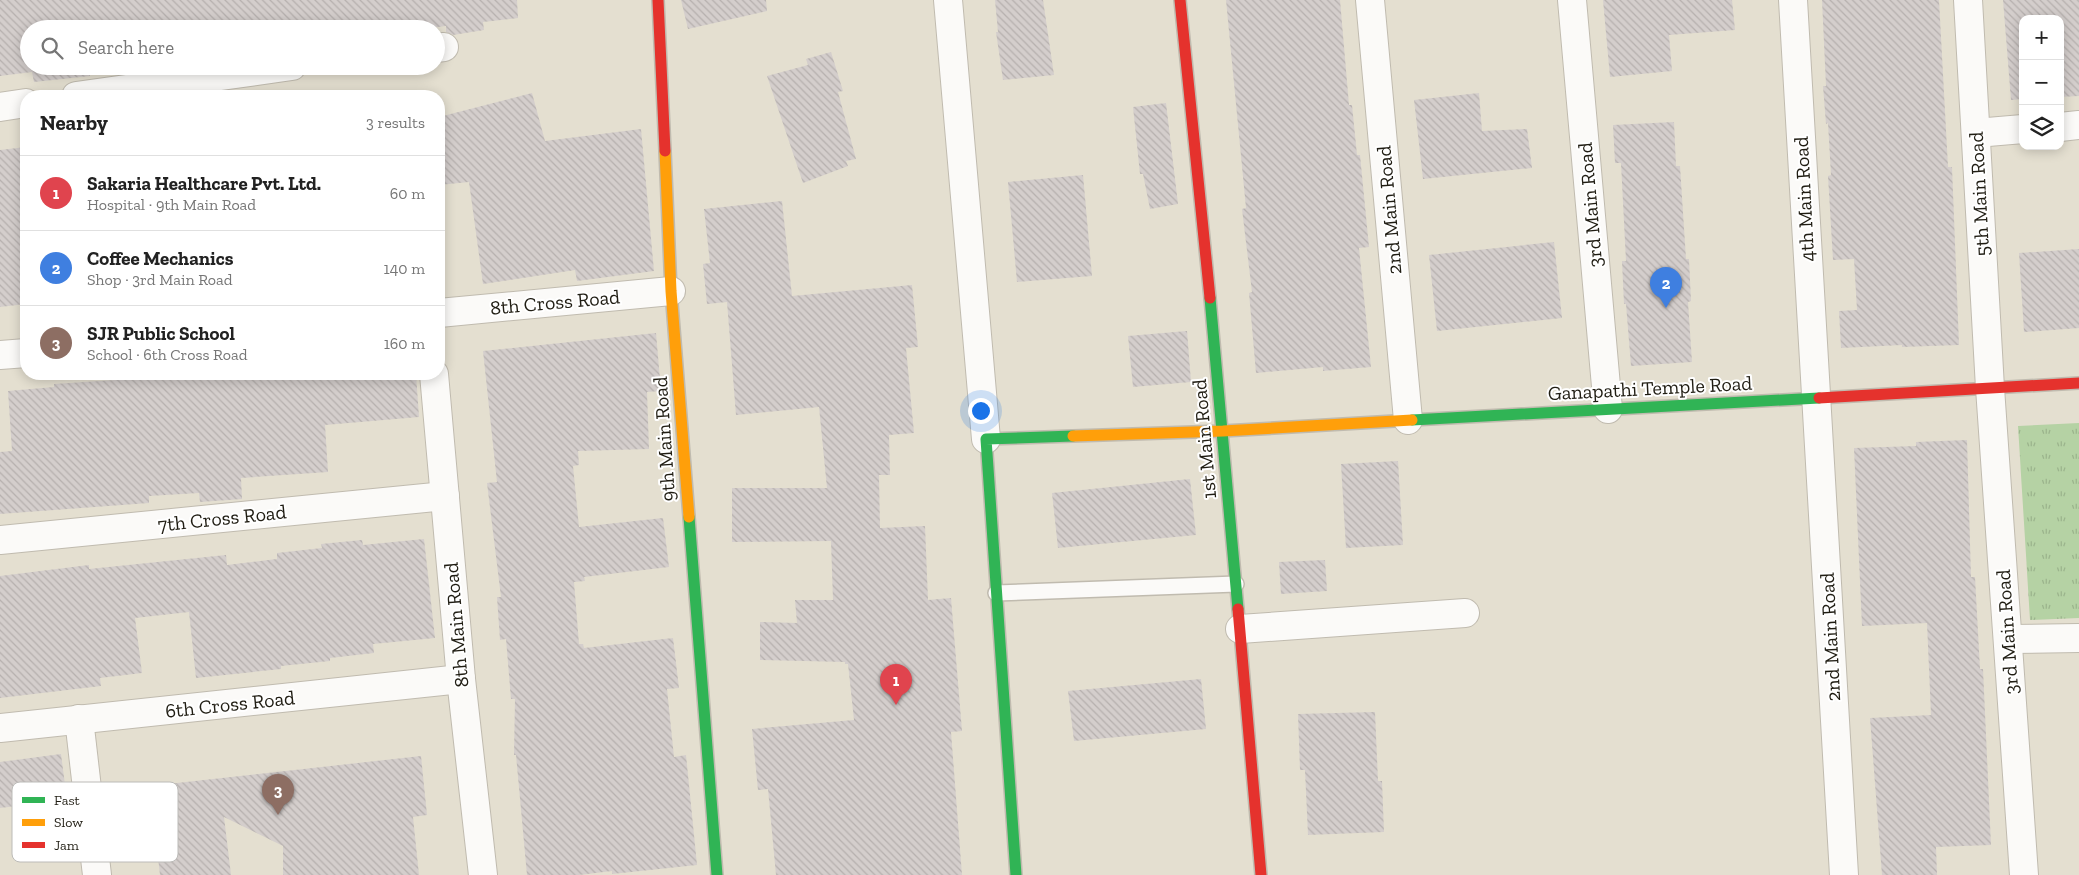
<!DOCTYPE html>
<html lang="en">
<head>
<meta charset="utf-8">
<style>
  body { margin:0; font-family:"Zilla Slab",serif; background:#f2f2f2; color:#222 }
  .controls { position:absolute; right:15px; top:15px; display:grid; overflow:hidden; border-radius:10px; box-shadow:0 2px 12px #0003 }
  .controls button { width:45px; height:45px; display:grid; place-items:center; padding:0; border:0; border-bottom:1px solid #e0e0e0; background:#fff; color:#222; font:25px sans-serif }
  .you { position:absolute; left:980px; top:410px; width:18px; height:18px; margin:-12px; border:4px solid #fff; border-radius:50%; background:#1a73e8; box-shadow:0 0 0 8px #1a73e833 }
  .badge { display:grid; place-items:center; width:32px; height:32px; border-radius:50%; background:#d93025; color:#fff; font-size:16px; font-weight:700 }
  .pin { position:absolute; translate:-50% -41px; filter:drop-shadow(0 1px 2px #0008) }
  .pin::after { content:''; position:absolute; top:26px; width:18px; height:15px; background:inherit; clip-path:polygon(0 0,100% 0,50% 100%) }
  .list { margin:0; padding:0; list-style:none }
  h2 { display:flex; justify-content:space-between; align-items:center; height:65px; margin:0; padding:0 20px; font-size:21px }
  h2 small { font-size:16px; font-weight:400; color:#767676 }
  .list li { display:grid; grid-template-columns:32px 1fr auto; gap:15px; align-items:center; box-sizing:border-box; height:75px; padding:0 20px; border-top:1px solid #e0e0e0 }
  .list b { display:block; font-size:19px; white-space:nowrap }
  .list p { margin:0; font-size:16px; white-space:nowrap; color:#767676 }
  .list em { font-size:16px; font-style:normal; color:#767676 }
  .icon { flex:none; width:28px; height:28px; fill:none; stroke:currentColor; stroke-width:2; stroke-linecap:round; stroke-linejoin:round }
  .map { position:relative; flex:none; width:2079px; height:875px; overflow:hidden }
  .search { position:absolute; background:#fff; box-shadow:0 2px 12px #0003; left:20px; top:20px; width:425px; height:55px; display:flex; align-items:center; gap:12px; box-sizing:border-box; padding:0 18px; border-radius:28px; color:#767676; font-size:19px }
  .panel { position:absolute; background:#fff; box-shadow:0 2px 12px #0003; left:20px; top:90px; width:425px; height:290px; border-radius:20px }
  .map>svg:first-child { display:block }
  .grass { fill:url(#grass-tufts) }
  .building { fill:url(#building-back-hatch) }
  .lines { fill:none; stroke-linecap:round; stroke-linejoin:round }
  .lane-casing { stroke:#c0bbaf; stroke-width:18 }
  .street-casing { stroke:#c0bbaf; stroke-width:30 }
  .fast-casing { stroke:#c0bbaf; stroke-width:14 }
  .slow-casing { stroke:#c0bbaf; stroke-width:14 }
  .jam-casing { stroke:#c0bbaf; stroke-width:14 }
  .lane { stroke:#fbfaf8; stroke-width:15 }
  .street { stroke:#fbfaf8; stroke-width:28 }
  .fast { stroke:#30b455; stroke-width:11 }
  .slow { stroke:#ff9f0a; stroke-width:11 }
  .jam { stroke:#e5322d; stroke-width:11 }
  .labels { text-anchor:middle; stroke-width:4; stroke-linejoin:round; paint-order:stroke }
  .street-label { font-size:20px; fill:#201d13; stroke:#fff }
  .key { fill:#fff; stroke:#bcbbb8; stroke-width:1 }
  .key-label { font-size:14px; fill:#201d13 }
</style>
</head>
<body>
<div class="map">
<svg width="2079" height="875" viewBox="0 0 2079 875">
  <defs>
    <pattern id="grass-tufts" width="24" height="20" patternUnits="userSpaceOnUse" patternTransform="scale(1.25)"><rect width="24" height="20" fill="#b5d2a4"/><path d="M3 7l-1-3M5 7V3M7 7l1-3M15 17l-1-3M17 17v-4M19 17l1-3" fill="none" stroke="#9bb48c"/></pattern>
    <pattern id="building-back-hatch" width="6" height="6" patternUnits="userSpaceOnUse" patternTransform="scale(1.25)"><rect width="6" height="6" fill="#d4cecc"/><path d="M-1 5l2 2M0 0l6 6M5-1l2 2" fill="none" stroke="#b6b0ae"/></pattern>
  </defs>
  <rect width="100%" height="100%" fill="#e4dfd0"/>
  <path class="grass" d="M 2079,423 L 2079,618 L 2030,620 L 2018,426 Z"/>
  <g class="building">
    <path d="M 0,0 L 517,0 L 518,18 L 483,22 L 484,30 L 453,35 L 446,32 L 446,26 L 422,29 L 29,29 L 29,66 L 89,66 L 90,76 L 34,82 L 32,72 L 0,76 Z"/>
    <path d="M 681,0 L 766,0 L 767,11 L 688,29 Z"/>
    <path d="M 995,0 L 1043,0 L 1054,75 L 1003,80 L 996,32 L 998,32 Z"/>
    <path d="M 1226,0 L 1340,0 L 1349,105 L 1352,105 L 1357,155 L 1360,155 L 1369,247 L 1359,248 L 1371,367 L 1323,371 L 1323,367 L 1256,373 L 1249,293 L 1252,292 L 1242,209 L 1246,208 Z"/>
    <path d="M 1603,0 L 1732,0 L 1735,30 L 1669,35 L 1672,71 L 1610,77 Z"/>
    <path d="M 1822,0 L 1939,0 L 1948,167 L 1952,167 L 1959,345 L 1902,347 L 1902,345 L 1841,348 L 1839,311 L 1857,310 L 1854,259 L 1833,260 L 1828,176 L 1831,175 L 1828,123 L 1826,124 L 1823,86 L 1826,86 Z"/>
    <path d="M 2003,0 L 2079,0 L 2079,96 L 2060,97 L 2060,19 L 2023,19 L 2023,99 L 2011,100 Z"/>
    <path d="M 831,52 L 843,91 L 838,92 L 856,159 L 846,161 L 848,166 L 803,183 L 767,76 L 808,65 L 806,59 Z"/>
    <path d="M 532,93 L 545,141 L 641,129 L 654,271 L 577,281 L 575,270 L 483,284 L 469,182 L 439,185 L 439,117 Z"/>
    <path d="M 1479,93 L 1482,131 L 1527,129 L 1532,168 L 1423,179 L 1414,100 Z"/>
    <path d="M 1166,103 L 1178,204 L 1150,209 L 1143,174 L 1140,174 L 1133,107 Z"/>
    <path d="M 1674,122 L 1676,166 L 1680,166 L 1686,259 L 1689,259 L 1691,301 L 1688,302 L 1692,362 L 1631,366 L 1626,304 L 1624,304 L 1622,261 L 1626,261 L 1621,163 L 1615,163 L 1613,125 Z"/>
    <path d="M 26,147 L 26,304 L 0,307 L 0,150 Z"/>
    <path d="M 1083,175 L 1092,276 L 1017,282 L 1008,182 Z"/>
    <path d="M 782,201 L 792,296 L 912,285 L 918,347 L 906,348 L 914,433 L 889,435 L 890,475 L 879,475 L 880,528 L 925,526 L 928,600 L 951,598 L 962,731 L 951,732 L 962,875 L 776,875 L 768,789 L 758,790 L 752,729 L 854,720 L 848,664 L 845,664 L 845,662 L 760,660 L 760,622 L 797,623 L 795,600 L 833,600 L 831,541 L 732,542 L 732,488 L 827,488 L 819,407 L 736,415 L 727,302 L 707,304 L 703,264 L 710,263 L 704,209 Z"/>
    <path d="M 1554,242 L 1562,318 L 1437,331 L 1429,255 Z"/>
    <path d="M 2079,249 L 2079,328 L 2024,332 L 2019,253 Z"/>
    <path d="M 1187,331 L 1191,382 L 1133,387 L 1128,336 Z"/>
    <path d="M 656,333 L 661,391 L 647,392 L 649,449 L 578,451 L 579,465 L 573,466 L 579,527 L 663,518 L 669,567 L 584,577 L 585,581 L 574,582 L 579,644 L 583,644 L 584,648 L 673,638 L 679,688 L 667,689 L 674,757 L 686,755 L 697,865 L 612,874 L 612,871 L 579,875 L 527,875 L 516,755 L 514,755 L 515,699 L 511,699 L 506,639 L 500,640 L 497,597 L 501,597 L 487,483 L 497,482 L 483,351 Z"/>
    <path d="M 146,374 L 416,374 L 419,417 L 325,425 L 328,472 L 241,478 L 242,499 L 200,502 L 199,493 L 149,496 L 149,503 L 0,514 L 0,452 L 12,451 L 8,391 L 54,387 L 54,384 L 146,378 Z"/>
    <path d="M 1967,440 L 1971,577 L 1975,577 L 1980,669 L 1983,669 L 1991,845 L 1936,847 L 1937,875 L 1882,875 L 1870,718 L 1931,715 L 1927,623 L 1862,626 L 1854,448 L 1916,446 L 1916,442 Z"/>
    <path d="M 1398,461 L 1403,545 L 1346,548 L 1341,464 Z"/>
    <path d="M 1190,479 L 1196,535 L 1058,548 L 1052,493 Z"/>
    <path d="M 424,539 L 435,638 L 373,644 L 374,653 L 330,658 L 330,661 L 281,666 L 281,669 L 196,678 L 189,612 L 135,618 L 142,673 L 100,678 L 101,686 L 0,698 L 0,576 L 89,565 L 89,569 L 226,555 L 227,565 L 277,559 L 277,553 L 322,548 L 321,544 L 362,540 L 363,545 Z"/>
    <path d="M 1325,560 L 1327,591 L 1281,594 L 1279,562 Z"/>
    <path d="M 1201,679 L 1206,729 L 1074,741 L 1068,691 Z"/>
    <path d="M 1375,712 L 1378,781 L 1382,781 L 1384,832 L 1308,835 L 1305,770 L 1300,770 L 1298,714 Z"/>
    <path d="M 61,754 L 67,800 L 0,808 L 0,762 Z"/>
    <path d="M 421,756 L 427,815 L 413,817 L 419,875 L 283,875 L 283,846 L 224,817 L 231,875 L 160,875 L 150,786 Z"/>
  </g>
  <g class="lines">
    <g class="lane-casing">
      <path id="lane" d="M 996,593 L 1236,584"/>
    </g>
    <g class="street-casing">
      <g id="street">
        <path d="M 948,0 L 986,439"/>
        <path d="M 1370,0 L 1408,420"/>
        <path d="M 1572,0 L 1608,409"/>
        <path d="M 1793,0 L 1844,875"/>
        <path d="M 1968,0 L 1990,388 L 2024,875"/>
        <path d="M 436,48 L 444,47"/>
        <path d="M 76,96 L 292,66"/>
        <path d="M 0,107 L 26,103"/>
        <path d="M 2060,127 L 2079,125"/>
        <path d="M 1976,133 L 2023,129"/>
        <path d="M 439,313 L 671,291"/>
        <path d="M 0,355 L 26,353"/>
        <path d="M 434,374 L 461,679 L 483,875"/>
        <path d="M 0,540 L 445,496"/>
        <path d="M 1240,629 L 1465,613"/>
        <path d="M 2008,639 L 2079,638"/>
        <path d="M 79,719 L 97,875"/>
        <path d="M 0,728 L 461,679"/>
      </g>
    </g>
    <g class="fast-casing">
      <g id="fast">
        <path d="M 1210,298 L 1238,609"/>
        <path d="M 1412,420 L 1819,398"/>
        <path d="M 689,517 L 717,875"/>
        <path d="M 1016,875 L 986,439 L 1073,436"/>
      </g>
    </g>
    <g class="slow-casing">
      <g id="slow">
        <path d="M 665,151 L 671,291 L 689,517"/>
        <path d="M 1073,436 L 1223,431 L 1412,420"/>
      </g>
    </g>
    <g class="jam-casing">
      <g id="jam">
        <path d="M 658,0 L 665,151"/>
        <path d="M 1180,0 L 1210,298"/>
        <path d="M 1819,398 L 2079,383"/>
        <path d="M 1238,609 L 1261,875"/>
      </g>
    </g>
    <use href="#lane" class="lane"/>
    <use href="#street" class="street"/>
    <use href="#fast" class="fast"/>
    <use href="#slow" class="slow"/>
    <use href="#jam" class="jam"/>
  </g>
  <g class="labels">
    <g class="street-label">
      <text transform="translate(1979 194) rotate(-93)" y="7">5th Main Road</text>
      <text transform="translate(1804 199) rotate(-93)" y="7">4th Main Road</text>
      <text transform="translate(1590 205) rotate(-95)" y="7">3rd Main Road</text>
      <text transform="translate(1389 210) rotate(-95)" y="7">2nd Main Road</text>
      <text transform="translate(555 302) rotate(-5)" y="7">8th Cross Road</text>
      <text transform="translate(1650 388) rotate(-3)" y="7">Ganapathi Temple Road</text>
      <text transform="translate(664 439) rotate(-94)" y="7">9th Main Road</text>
      <text transform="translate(1204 439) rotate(-95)" y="7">1st Main Road</text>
      <text transform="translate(222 518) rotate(-6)" y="7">7th Cross Road</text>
      <text transform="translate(456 625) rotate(-95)" y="7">8th Main Road</text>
      <text transform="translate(2007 632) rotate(-94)" y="7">3rd Main Road</text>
      <text transform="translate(1830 637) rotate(-93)" y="7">2nd Main Road</text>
      <text transform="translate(230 704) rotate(-6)" y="7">6th Cross Road</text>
    </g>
  </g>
  <rect x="12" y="782" width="166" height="80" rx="8" class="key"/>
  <rect x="22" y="797" width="23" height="6" fill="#30b455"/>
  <rect x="22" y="819" width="23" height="7" fill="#ff9f0a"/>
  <rect x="22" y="842" width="23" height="6" fill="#e5322d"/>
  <g class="key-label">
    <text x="54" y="805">Fast</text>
    <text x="54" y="827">Slow</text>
    <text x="54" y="850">Jam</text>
  </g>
</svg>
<div class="controls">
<button>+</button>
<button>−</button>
<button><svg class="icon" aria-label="layers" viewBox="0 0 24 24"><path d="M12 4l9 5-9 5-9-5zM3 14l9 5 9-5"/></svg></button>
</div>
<div class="you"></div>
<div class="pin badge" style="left:896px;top:705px;background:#e0444e">1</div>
<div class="pin badge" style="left:1666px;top:308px;background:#3f7fe0">2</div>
<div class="pin badge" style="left:278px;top:815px;background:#8d6e63">3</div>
<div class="search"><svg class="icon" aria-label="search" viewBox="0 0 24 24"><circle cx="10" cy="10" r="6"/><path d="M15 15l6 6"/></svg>Search here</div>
<section class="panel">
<h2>Nearby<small>3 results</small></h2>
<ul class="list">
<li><span class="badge" style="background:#e0444e">1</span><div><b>Sakaria Healthcare Pvt. Ltd.</b><p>Hospital · 9th Main Road</p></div><em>60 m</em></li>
<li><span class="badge" style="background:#3f7fe0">2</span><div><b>Coffee Mechanics</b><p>Shop · 3rd Main Road</p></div><em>140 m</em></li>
<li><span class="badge" style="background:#8d6e63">3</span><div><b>SJR Public School</b><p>School · 6th Cross Road</p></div><em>160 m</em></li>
</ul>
</section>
</div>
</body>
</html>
